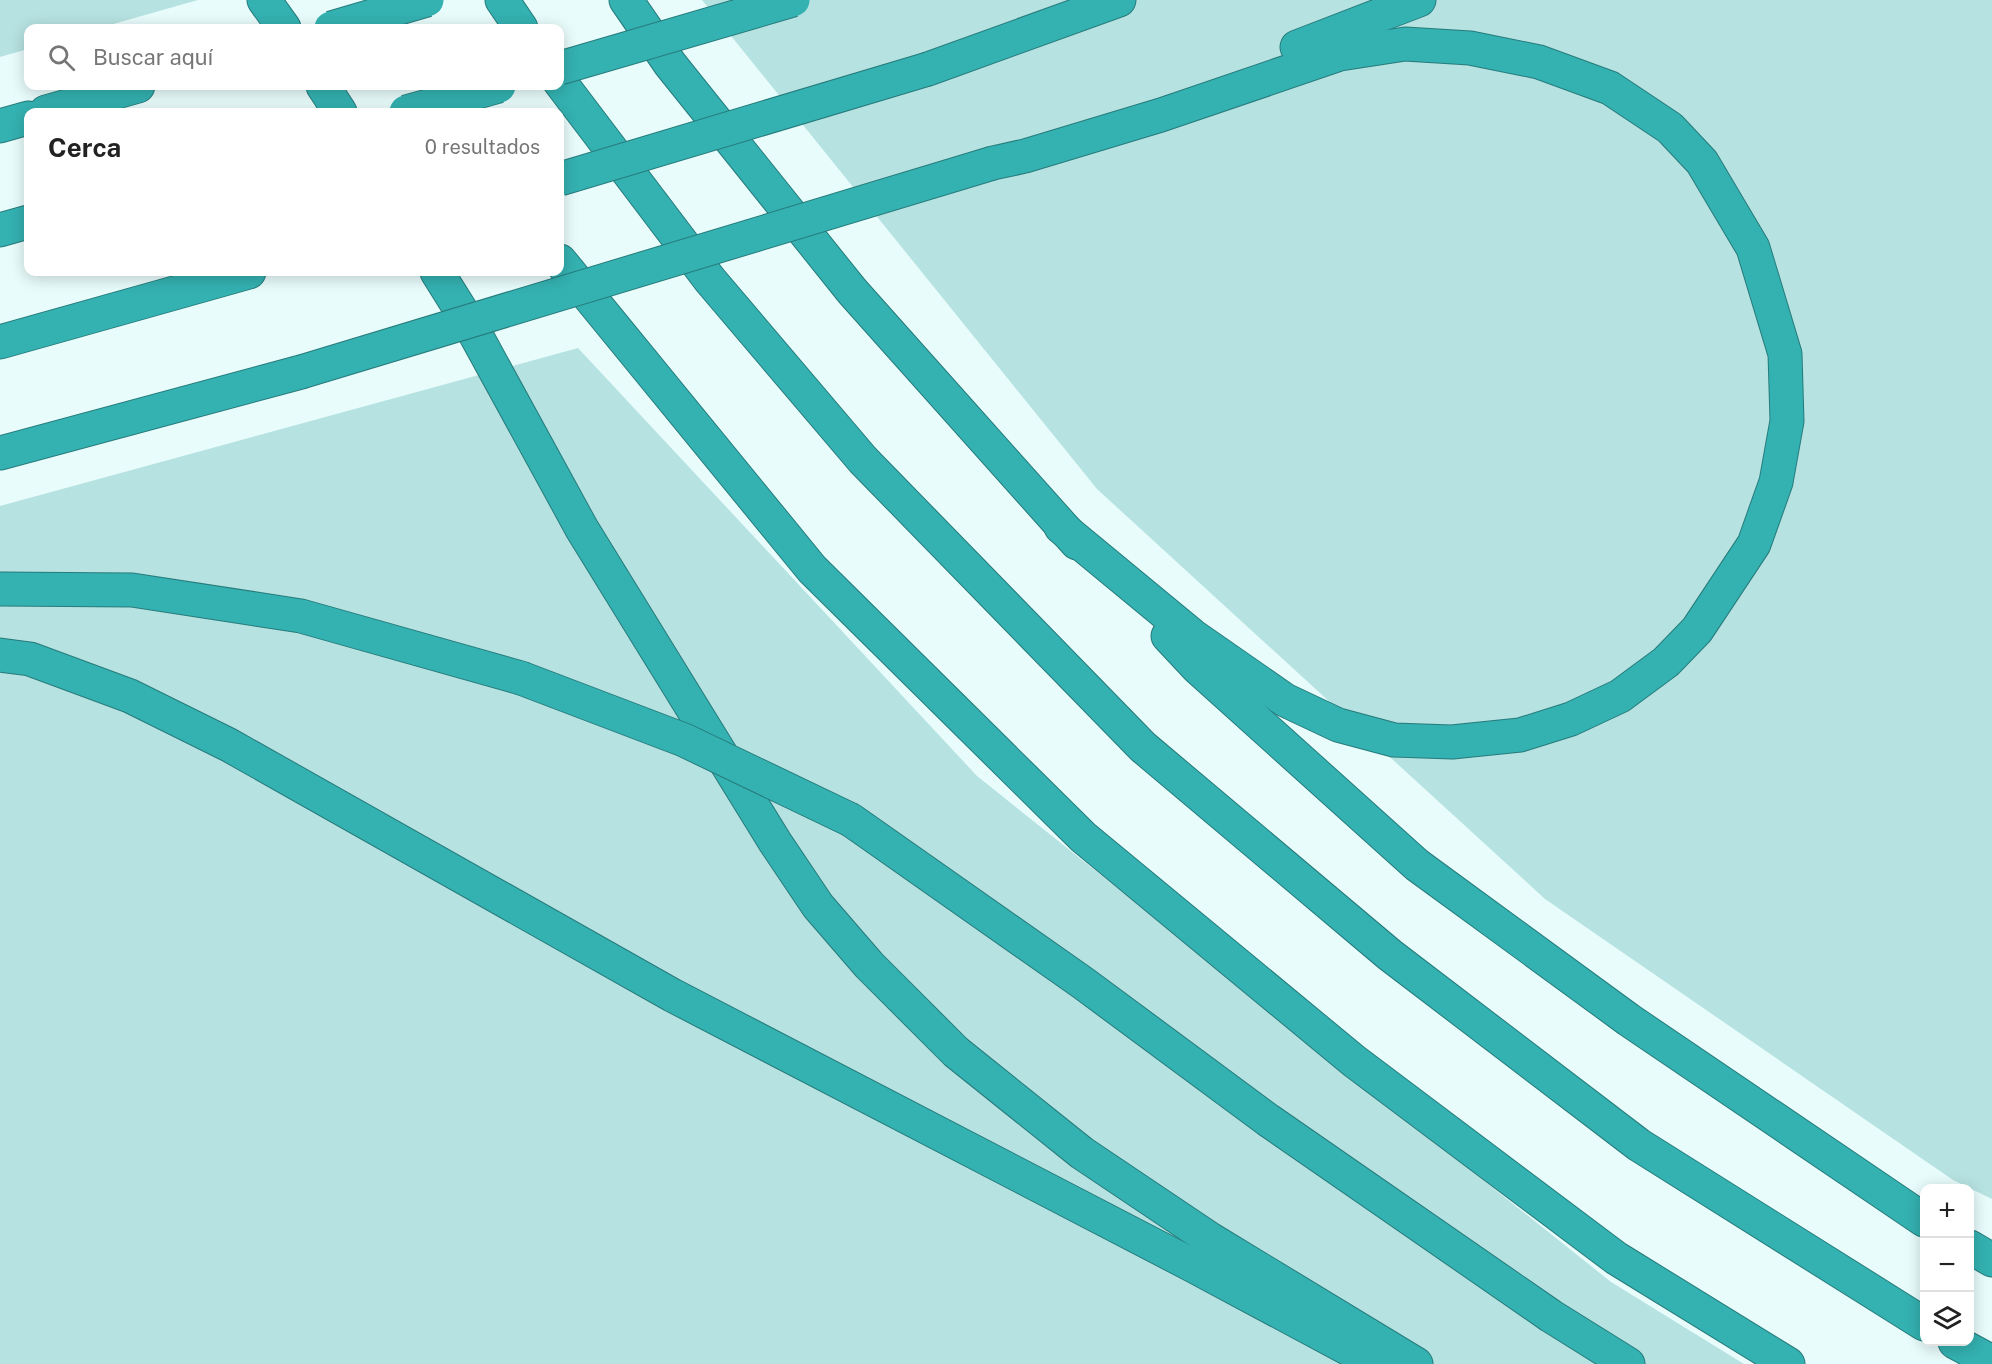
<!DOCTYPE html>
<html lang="es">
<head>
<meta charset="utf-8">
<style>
  body { margin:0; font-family:"Public Sans",sans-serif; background:#f2f2f2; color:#222 }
  .controls { position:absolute; right:18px; bottom:18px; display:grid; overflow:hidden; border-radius:12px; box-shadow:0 3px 15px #0003 }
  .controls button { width:54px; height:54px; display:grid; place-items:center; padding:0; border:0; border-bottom:2px solid #e0e0e0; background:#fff; color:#222; font:30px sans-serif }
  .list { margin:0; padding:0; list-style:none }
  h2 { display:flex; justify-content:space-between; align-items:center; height:78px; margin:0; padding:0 24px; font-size:26px }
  h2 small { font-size:20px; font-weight:400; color:#767676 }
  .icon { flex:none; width:33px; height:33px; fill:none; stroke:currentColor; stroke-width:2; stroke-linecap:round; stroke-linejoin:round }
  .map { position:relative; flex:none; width:1992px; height:1364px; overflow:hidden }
  .search { position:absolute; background:#fff; box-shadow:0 3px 15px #0003; left:24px; top:24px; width:540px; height:66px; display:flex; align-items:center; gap:15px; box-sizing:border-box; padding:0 21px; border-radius:12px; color:#767676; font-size:22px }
  .panel { position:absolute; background:#fff; box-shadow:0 3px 15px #0003; left:24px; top:108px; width:540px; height:168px; border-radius:12px }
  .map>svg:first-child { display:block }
  .green { fill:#b6e2e1 }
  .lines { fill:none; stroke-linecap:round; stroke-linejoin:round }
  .motorway-casing { stroke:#277b7b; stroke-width:35 }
  .motorway { stroke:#34b1b1; stroke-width:33 }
  .motorway-bridge-casing { stroke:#277b7b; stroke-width:35; stroke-linecap:butt }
  .motorway-bridge { stroke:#34b1b1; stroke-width:33 }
</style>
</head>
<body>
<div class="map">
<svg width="1992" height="1364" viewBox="0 0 1992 1364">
  <rect width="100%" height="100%" fill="#e8fcfb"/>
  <g class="green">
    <path d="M 0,0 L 198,0 L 99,28 L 28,28 L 28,49 L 0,57 Z"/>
    <path d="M 702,0 L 1992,0 L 1992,1199 L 1953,1180 L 1545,899 L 1097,489 Z"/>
    <path d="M 578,348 L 977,776 L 1611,1282 L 1744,1364 L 0,1364 L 0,506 Z"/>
  </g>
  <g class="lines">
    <g class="motorway-casing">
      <g id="motorway">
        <path d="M 264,0 L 284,28"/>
        <path d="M 502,0 L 521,28"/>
        <path d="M 626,0 L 670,64 L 852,291 L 1077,543"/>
        <path d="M 1297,47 L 1419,0"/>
        <path d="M 928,69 L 1119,0"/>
        <path d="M 560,82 L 710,280 L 863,460 L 1143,747 L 1390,955 L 1639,1145 L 1924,1324"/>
        <path d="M 323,86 L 340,112"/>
        <path d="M 46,112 L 138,86"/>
        <path d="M 0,126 L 28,118"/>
        <path d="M 993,163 L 1025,156 L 1161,115 L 1340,54 L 1405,44 L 1470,48 L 1539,62 L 1610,88 L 1670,128 L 1702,162 L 1753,248 L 1785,354 L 1787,421 L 1776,482 L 1754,544 L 1697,630 L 1666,662 L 1620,696 L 1571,719 L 1520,735 L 1452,742 L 1394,740 L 1338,725 L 1285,700 L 1193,636 L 1061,527"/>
        <path d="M 0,230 L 28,222"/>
        <path d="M 560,261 L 812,569 L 1083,837 L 1354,1061 L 1616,1258 L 1788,1364"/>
        <path d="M 437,272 L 472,328 L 582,529 L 775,842 L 818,906 L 869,965 L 956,1052 L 1082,1153 L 1210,1239 L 1416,1364"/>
        <path d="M 0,342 L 249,272"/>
        <path d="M 0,453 L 301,372"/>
        <path d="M 0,589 L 132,590 L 301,616 L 521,678"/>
        <path d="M 1168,636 L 1198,668 L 1417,865 L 1629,1020 L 1924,1220"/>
        <path d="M 0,655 L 30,659 L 130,696 L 229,745 L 672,995 L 1192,1265 L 1377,1364"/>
        <path d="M 851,820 L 1083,983 L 1268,1120 L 1551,1316 L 1628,1364"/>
        <path d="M 1970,1247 L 1992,1260"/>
        <path d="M 1955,1342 L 1992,1362"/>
      </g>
    </g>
    <use href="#motorway" class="motorway"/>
    <g class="motorway-bridge-casing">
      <g id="motorway-bridge">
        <path d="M 331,28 L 427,0"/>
        <path d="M 560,68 L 793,0"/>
        <path d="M 406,112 L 499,86"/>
        <path d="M 560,179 L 928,69"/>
        <path d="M 301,372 L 993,163"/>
        <path d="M 521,678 L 684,740 L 851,820"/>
      </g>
    </g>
    <use href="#motorway-bridge" class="motorway-bridge"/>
  </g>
</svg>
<div class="controls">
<button>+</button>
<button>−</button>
<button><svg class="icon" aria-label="layers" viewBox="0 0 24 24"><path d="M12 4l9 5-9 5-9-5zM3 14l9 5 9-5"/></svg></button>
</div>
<div class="search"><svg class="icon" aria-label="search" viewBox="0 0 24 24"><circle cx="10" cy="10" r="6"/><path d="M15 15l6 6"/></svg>Buscar aquí</div>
<section class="panel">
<h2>Cerca<small>0 resultados</small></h2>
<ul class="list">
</ul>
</section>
</div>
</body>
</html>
